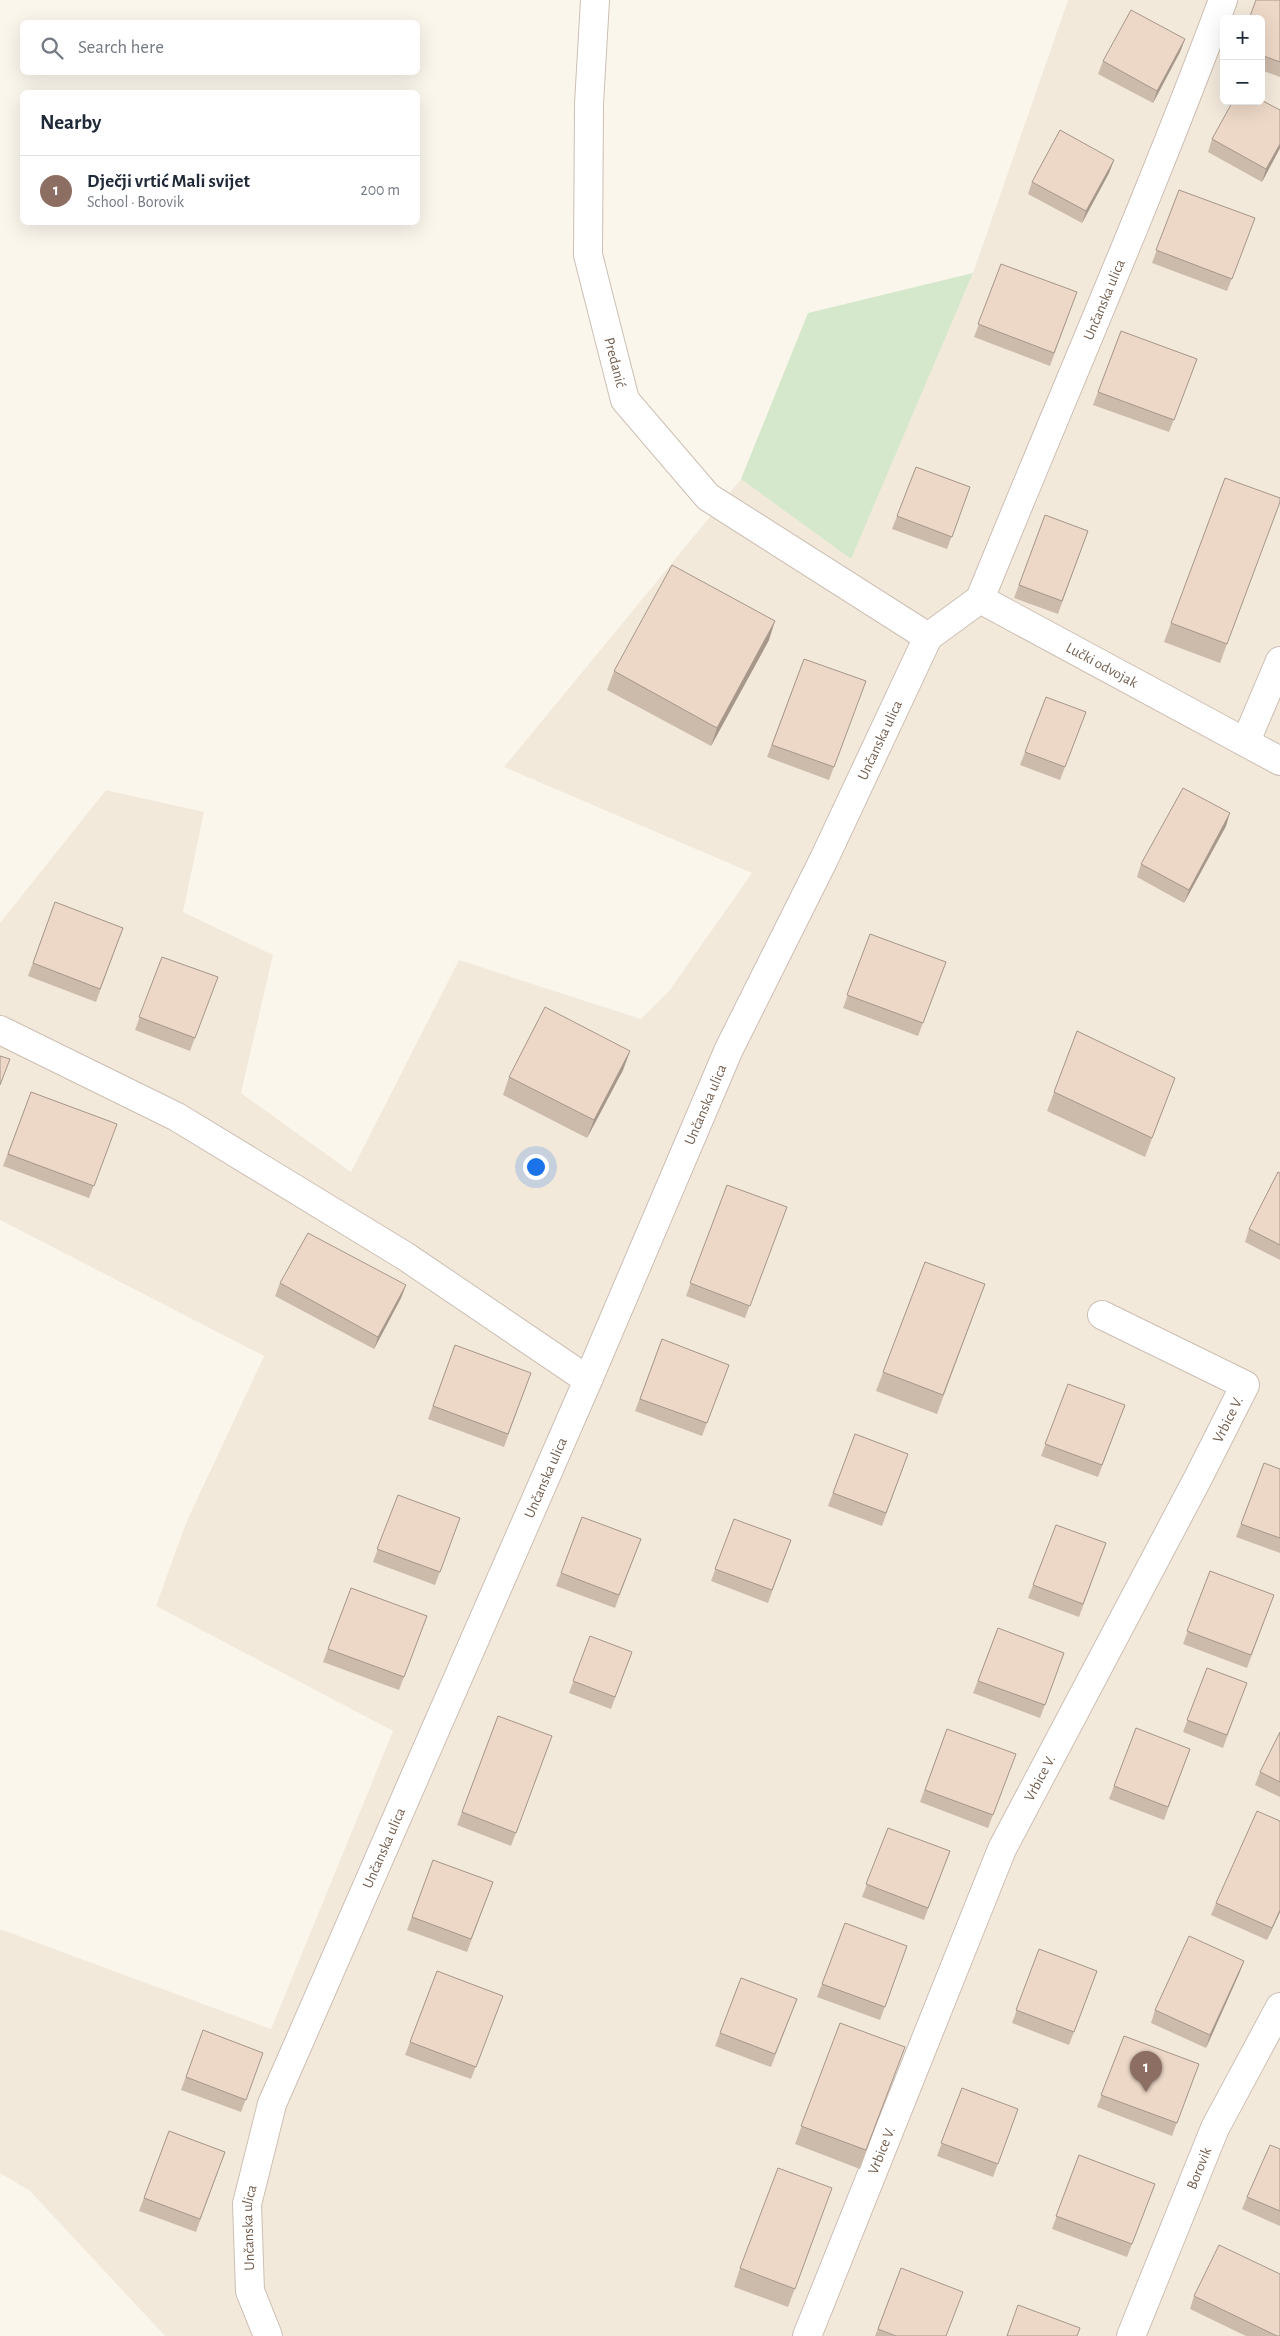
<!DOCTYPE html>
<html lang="en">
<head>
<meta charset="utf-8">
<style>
  body { margin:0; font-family:"Alegreya Sans",sans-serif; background:#f6f6f7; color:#1f2937 }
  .controls { position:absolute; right:15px; top:15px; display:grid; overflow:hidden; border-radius:8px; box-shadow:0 5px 20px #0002 }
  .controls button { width:45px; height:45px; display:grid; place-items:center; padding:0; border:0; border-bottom:1px solid #e0e1e3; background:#fff; color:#1f2937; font:25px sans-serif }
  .you { position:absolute; left:535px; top:1166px; width:18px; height:18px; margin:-12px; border:4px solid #fff; border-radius:50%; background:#1a73e8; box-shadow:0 0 0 8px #1a73e833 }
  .badge { display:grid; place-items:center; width:32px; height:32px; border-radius:50%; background:#0f766e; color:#fff; font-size:16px; font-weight:700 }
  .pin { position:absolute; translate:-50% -41px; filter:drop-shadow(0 1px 2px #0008) }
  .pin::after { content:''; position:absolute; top:26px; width:18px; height:15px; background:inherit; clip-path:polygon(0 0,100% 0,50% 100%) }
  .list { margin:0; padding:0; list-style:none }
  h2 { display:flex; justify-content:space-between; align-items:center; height:65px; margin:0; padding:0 20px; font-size:21px }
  h2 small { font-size:16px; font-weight:400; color:#747a83 }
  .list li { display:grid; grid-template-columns:32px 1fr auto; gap:15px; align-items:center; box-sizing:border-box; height:70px; padding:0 20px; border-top:1px solid #e0e1e3 }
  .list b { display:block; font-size:19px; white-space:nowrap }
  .list p { margin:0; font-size:16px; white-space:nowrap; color:#747a83 }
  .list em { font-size:16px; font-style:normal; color:#747a83 }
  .icon { flex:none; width:28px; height:28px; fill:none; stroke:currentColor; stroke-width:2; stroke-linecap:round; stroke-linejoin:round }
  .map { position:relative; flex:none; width:1280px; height:2336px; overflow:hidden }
  .search { position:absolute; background:#fff; box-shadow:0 5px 20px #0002; left:20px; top:20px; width:400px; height:55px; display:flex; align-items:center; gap:12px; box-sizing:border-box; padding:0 18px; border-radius:8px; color:#747a83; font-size:19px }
  .panel { position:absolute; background:#fff; box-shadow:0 5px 20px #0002; left:20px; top:90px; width:400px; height:135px; border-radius:8px }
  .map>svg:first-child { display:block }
  .residential { fill:#f2e9db; fill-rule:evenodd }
  .green { fill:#d5e8cc }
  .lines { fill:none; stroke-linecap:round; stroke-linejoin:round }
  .street-casing { stroke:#ccbfb3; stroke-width:30 }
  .street { stroke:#fff; stroke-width:28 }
  .wall { fill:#ccbaab }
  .shaded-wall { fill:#a6978b }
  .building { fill:#edd8c7; stroke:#a6978b }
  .labels { text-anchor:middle; stroke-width:4; stroke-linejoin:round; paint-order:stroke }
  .street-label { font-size:15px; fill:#746051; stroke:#fefaf3 }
</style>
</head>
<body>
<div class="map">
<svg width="1280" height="2336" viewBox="0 0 1280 2336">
  <rect width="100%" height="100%" fill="#fbf6ec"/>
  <path class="residential" d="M 1068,0 L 1280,0 L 1280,2336 L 165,2336 L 30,2191 L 0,2173 L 0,1929 L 271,2029 L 393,1731 L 156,1606 L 186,1523 L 264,1356 L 0,1220 L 0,923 L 106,790 L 204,812 L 183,912 L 273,955 L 241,1093 L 351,1172 L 459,960 L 641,1019 L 669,991 L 752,873 L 504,767 L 741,479 L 851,558 L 973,273 ZM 1224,19 L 1261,19 L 1261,101 L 1224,101 Z"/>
  <path class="green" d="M 973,273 L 851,559 L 741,479 L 808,313 Z"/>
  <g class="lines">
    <g class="street-casing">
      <g id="street">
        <path id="s1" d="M 595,0 L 589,104 L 588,255 L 625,400 L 708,497 L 928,637"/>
        <path id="s2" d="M 980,599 C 1061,399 1148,202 1223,0"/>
        <path d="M 1246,741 L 1280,661"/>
        <path d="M 0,1030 L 177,1117 L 405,1256 L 588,1380"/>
        <path id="s3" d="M 268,2336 L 250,2291 L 247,2204 L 272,2104 L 588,1380 L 729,1049 L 824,859 L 928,637 L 980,599 L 1280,761"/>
        <path id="s4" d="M 807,2336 L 1002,1849 L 1197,1480 L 1245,1385 L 1102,1315"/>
        <path id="s5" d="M 1131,2336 L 1215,2128 L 1280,2007"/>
      </g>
    </g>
    <use href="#street" class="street"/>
  </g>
  <g class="wall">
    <path d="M 1280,0 L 1280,77 L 1261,70 L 1261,19 Z"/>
    <path d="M 1185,39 L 1180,52 L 1153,103 L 1098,74 L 1103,61 Z"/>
    <path d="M 1212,139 L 1280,148 L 1262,182 L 1208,152 Z"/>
    <path d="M 1114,160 L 1109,173 L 1082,223 L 1028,194 L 1032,182 Z"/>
    <path d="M 1179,190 L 1255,218 L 1227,291 L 1152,263 Z"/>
    <path d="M 1001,264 L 1077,292 L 1050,366 L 974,337 Z"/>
    <path d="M 1121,331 L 1197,359 L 1169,432 L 1093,405 Z"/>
    <path d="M 916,467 L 970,487 L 947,549 L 892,529 Z"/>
    <path d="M 1225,478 L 1274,517 L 1220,663 L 1164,642 Z"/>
    <path d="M 1045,515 L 1088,531 L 1058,614 L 1014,598 Z"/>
    <path d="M 769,640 L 711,746 L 607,690 L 614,671 Z"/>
    <path d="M 804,659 L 866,681 L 829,780 L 767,757 Z"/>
    <path d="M 1046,697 L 1086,712 L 1060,780 L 1020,765 Z"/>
    <path d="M 1226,826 L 1184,903 L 1137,877 L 1141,864 Z"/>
    <path d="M 55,902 L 123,928 L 96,1002 L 28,976 Z"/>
    <path d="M 870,934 L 946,962 L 918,1036 L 843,1008 Z"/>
    <path d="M 162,957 L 218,977 L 190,1051 L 135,1030 Z"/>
    <path d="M 1077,1031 L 1175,1078 L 1145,1157 L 1047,1111 Z"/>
    <path d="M 630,1051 L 623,1070 L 587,1138 L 503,1095 L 509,1077 Z"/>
    <path d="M 31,1092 L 117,1124 L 89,1198 L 3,1166 Z"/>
    <path d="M 1280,1173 L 1280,1260 L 1245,1242 L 1249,1229 Z"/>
    <path d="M 727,1185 L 787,1207 L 745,1318 L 686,1296 Z"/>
    <path d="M 925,1262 L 985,1284 L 937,1414 L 876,1391 Z"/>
    <path d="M 280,1283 L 406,1285 L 401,1298 L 374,1349 L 275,1296 Z"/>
    <path d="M 662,1339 L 729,1365 L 702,1436 L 635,1411 Z"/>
    <path d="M 455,1345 L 531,1373 L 504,1447 L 428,1419 Z"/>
    <path d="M 1068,1384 L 1125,1405 L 1098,1477 L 1041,1456 Z"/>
    <path d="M 855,1434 L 908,1454 L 882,1526 L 828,1506 Z"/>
    <path d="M 1264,1463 L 1280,1469 L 1280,1553 L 1236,1537 Z"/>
    <path d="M 398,1495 L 460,1518 L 435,1585 L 373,1562 Z"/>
    <path d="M 582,1517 L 641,1539 L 615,1608 L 556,1586 Z"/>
    <path d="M 734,1519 L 791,1540 L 768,1603 L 711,1581 Z"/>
    <path d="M 1056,1525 L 1106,1543 L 1079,1617 L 1028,1598 Z"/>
    <path d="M 1210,1571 L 1274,1595 L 1247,1668 L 1183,1644 Z"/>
    <path d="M 351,1588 L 427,1616 L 399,1690 L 323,1662 Z"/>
    <path d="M 998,1628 L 1064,1653 L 1040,1718 L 973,1693 Z"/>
    <path d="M 590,1636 L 632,1652 L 611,1709 L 569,1693 Z"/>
    <path d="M 1207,1668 L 1247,1683 L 1223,1748 L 1183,1732 Z"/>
    <path d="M 498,1716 L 552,1736 L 511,1846 L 457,1825 Z"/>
    <path d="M 1136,1728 L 1190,1749 L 1164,1820 L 1109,1799 Z"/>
    <path d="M 947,1729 L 1016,1754 L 988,1828 L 920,1802 Z"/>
    <path d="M 1280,1732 L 1280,1797 L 1255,1785 L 1260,1772 Z"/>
    <path d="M 1280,1821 L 1280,1912 L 1267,1940 L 1211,1915 L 1216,1903 Z"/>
    <path d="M 888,1828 L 950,1851 L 924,1920 L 862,1897 Z"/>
    <path d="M 433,1860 L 493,1882 L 467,1952 L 407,1930 Z"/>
    <path d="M 845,1923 L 907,1946 L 880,2020 L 817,1997 Z"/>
    <path d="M 1039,1949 L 1097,1971 L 1069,2045 L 1012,2023 Z"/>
    <path d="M 1244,1961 L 1239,1974 L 1206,2048 L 1151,2023 L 1155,2010 Z"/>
    <path d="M 437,1971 L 503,1996 L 471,2079 L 405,2055 Z"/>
    <path d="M 741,1978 L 797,1999 L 771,2067 L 715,2046 Z"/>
    <path d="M 840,2023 L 905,2047 L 860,2169 L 795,2144 Z"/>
    <path d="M 203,2030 L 263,2053 L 241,2112 L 181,2090 Z"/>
    <path d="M 1124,2036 L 1199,2064 L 1172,2136 L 1097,2107 Z"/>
    <path d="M 962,2088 L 1018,2109 L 993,2177 L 937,2156 Z"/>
    <path d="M 169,2131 L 225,2152 L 196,2232 L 139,2211 Z"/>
    <path d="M 1280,2149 L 1280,2226 L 1242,2209 L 1247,2197 Z"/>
    <path d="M 1079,2155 L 1155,2184 L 1127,2257 L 1052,2229 Z"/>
    <path d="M 832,2188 L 788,2307 L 734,2287 L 740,2268 Z"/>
    <path d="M 901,2268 L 946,2336 L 875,2336 Z"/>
    <path d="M 1194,2296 L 1280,2336 L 1246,2336 L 1190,2309 Z"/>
  </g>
  <g class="shaded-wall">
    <path d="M 1185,39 L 1180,52 L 1153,103 L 1157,91 Z"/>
    <path d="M 1280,144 L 1280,148 L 1262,182 L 1266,169 Z"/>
    <path d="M 1114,160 L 1109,173 L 1082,223 L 1086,211 Z"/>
    <path d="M 775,621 L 769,640 L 711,746 L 717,728 Z"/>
    <path d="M 1230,813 L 1226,826 L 1184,903 L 1189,890 Z"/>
    <path d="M 630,1051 L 623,1070 L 587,1138 L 594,1120 Z"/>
    <path d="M 406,1285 L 401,1298 L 374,1349 L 378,1337 Z"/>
    <path d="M 1280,1910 L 1280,1912 L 1267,1940 L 1272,1928 Z"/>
    <path d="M 1244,1961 L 1239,1974 L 1206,2048 L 1210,2035 Z"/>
  </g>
  <g class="building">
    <path d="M 1256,0 L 1280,0 L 1280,62 L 1261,55 L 1261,19 L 1249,19 Z"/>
    <path d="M 1131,10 L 1185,39 L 1157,91 L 1103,61 Z"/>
    <path d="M 1261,100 L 1280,110 L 1280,144 L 1266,169 L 1212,139 L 1233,101 L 1261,101 Z"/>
    <path d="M 1060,130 L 1114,160 L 1086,211 L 1032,182 Z"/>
    <path d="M 1179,190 L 1255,218 L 1232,279 L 1156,250 Z"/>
    <path d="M 1001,264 L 1077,292 L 1054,353 L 978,324 Z"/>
    <path d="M 1121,331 L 1197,359 L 1174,420 L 1098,392 Z"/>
    <path d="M 916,467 L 970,487 L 952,537 L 897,516 Z"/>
    <path d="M 1225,478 L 1280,498 L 1280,502 L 1227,644 L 1171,623 Z"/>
    <path d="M 1045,515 L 1088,531 L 1062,601 L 1019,585 Z"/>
    <path d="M 672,565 L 775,621 L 717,728 L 614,671 Z"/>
    <path d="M 804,659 L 866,681 L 834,767 L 772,745 Z"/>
    <path d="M 1046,697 L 1086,712 L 1065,767 L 1025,752 Z"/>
    <path d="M 1183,788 L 1230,813 L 1189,890 L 1141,864 Z"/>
    <path d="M 55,902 L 123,928 L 100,989 L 33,963 Z"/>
    <path d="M 870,934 L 946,962 L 923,1023 L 847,995 Z"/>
    <path d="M 162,957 L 218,977 L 195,1038 L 139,1017 Z"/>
    <path d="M 545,1007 L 630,1051 L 594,1120 L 509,1077 Z"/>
    <path d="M 1077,1031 L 1175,1078 L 1152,1138 L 1054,1092 Z"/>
    <path d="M 0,1056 L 10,1059 L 0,1085 Z"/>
    <path d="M 31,1092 L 117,1124 L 94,1186 L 8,1154 Z"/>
    <path d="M 1278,1172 L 1280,1173 L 1280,1245 L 1249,1229 Z"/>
    <path d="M 727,1185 L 787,1207 L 750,1306 L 690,1283 Z"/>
    <path d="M 308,1233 L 406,1285 L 378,1337 L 280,1283 Z"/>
    <path d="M 925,1262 L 985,1284 L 943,1395 L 883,1372 Z"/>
    <path d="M 662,1339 L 729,1365 L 707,1423 L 640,1399 Z"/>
    <path d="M 455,1345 L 531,1373 L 508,1434 L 433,1406 Z"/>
    <path d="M 1068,1384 L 1125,1405 L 1102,1465 L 1045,1444 Z"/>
    <path d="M 855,1434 L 908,1454 L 886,1513 L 833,1493 Z"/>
    <path d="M 1264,1463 L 1280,1469 L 1280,1538 L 1241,1524 Z"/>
    <path d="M 398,1495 L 460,1518 L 440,1572 L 377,1549 Z"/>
    <path d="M 582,1517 L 641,1539 L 619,1595 L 561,1573 Z"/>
    <path d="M 734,1519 L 791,1540 L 772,1590 L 715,1569 Z"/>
    <path d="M 1056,1525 L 1106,1543 L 1083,1604 L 1033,1585 Z"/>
    <path d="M 1210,1571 L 1274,1595 L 1251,1655 L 1187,1631 Z"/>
    <path d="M 351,1588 L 427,1616 L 404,1677 L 328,1649 Z"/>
    <path d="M 998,1628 L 1064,1653 L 1045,1705 L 978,1681 Z"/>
    <path d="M 590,1636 L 632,1652 L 615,1697 L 573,1681 Z"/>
    <path d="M 1207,1668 L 1247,1683 L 1227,1735 L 1187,1720 Z"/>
    <path d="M 498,1716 L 552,1736 L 516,1833 L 462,1812 Z"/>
    <path d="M 1136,1728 L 1190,1749 L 1168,1807 L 1114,1786 Z"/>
    <path d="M 947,1729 L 1016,1754 L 993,1815 L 925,1790 Z"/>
    <path d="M 1280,1732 L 1280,1782 L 1260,1772 Z"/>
    <path d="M 1257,1811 L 1280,1821 L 1280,1910 L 1272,1928 L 1216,1903 Z"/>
    <path d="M 888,1828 L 950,1851 L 928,1908 L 866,1884 Z"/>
    <path d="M 433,1860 L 493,1882 L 471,1939 L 412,1917 Z"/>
    <path d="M 845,1923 L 907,1946 L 885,2007 L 822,1984 Z"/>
    <path d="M 1189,1936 L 1244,1961 L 1210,2035 L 1155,2010 Z"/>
    <path d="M 1039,1949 L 1097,1971 L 1074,2032 L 1016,2010 Z"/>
    <path d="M 437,1971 L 503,1996 L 476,2067 L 410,2042 Z"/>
    <path d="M 741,1978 L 797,1999 L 775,2054 L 720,2033 Z"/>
    <path d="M 840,2023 L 905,2047 L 866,2150 L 801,2126 Z"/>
    <path d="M 203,2030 L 263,2053 L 246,2100 L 186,2077 Z"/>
    <path d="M 1124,2036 L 1199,2064 L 1177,2123 L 1101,2095 Z"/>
    <path d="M 962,2088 L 1018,2109 L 998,2164 L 941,2143 Z"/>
    <path d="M 169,2131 L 225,2152 L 200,2219 L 144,2198 Z"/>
    <path d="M 1270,2145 L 1280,2149 L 1280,2211 L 1247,2197 Z"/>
    <path d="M 1079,2155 L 1155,2184 L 1132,2244 L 1056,2216 Z"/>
    <path d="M 778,2168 L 832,2188 L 795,2289 L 740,2268 Z"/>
    <path d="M 1219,2245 L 1280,2274 L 1280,2336 L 1277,2336 L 1194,2296 Z"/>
    <path d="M 901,2268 L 963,2292 L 946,2336 L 896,2336 L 878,2329 Z"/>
    <path d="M 1018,2305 L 1080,2328 L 1077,2336 L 1007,2336 Z"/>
  </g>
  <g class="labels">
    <g class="street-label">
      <text dy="5" stroke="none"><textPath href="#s2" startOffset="324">Unčanska ulica</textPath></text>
      <text dy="5" stroke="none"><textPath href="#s1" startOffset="366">Predanić</textPath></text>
      <text dy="5" stroke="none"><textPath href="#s3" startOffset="2049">Lučki odvojak</textPath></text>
      <text dy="5" stroke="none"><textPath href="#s3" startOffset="1732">Unčanska ulica</textPath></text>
      <text dy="5" stroke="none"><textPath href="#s3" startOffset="1328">Unčanska ulica</textPath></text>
      <text dy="5" stroke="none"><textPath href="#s4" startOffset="1010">Vrbice V.</textPath></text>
      <text dy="5" stroke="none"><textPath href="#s3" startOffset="922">Unčanska ulica</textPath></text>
      <text dy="5" stroke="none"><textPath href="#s4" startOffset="605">Vrbice V.</textPath></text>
      <text dy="5" stroke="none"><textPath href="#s3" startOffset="518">Unčanska ulica</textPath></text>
      <text dy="5" stroke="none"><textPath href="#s4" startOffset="200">Vrbice V.</textPath></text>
      <text dy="5" stroke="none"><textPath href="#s5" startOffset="181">Borovik</textPath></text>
      <text dy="5" stroke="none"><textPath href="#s3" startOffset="112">Unčanska ulica</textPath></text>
    </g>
  </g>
</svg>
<div class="controls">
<button>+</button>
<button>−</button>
</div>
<div class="you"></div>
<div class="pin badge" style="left:1146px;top:2092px;background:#8d6e63">1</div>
<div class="search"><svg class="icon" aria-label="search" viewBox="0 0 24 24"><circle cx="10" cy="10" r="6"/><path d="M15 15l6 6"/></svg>Search here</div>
<section class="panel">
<h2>Nearby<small></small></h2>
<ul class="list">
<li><span class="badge" style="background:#8d6e63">1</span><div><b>Dječji vrtić Mali svijet</b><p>School · Borovik</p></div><em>200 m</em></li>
</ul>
</section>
</div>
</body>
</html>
